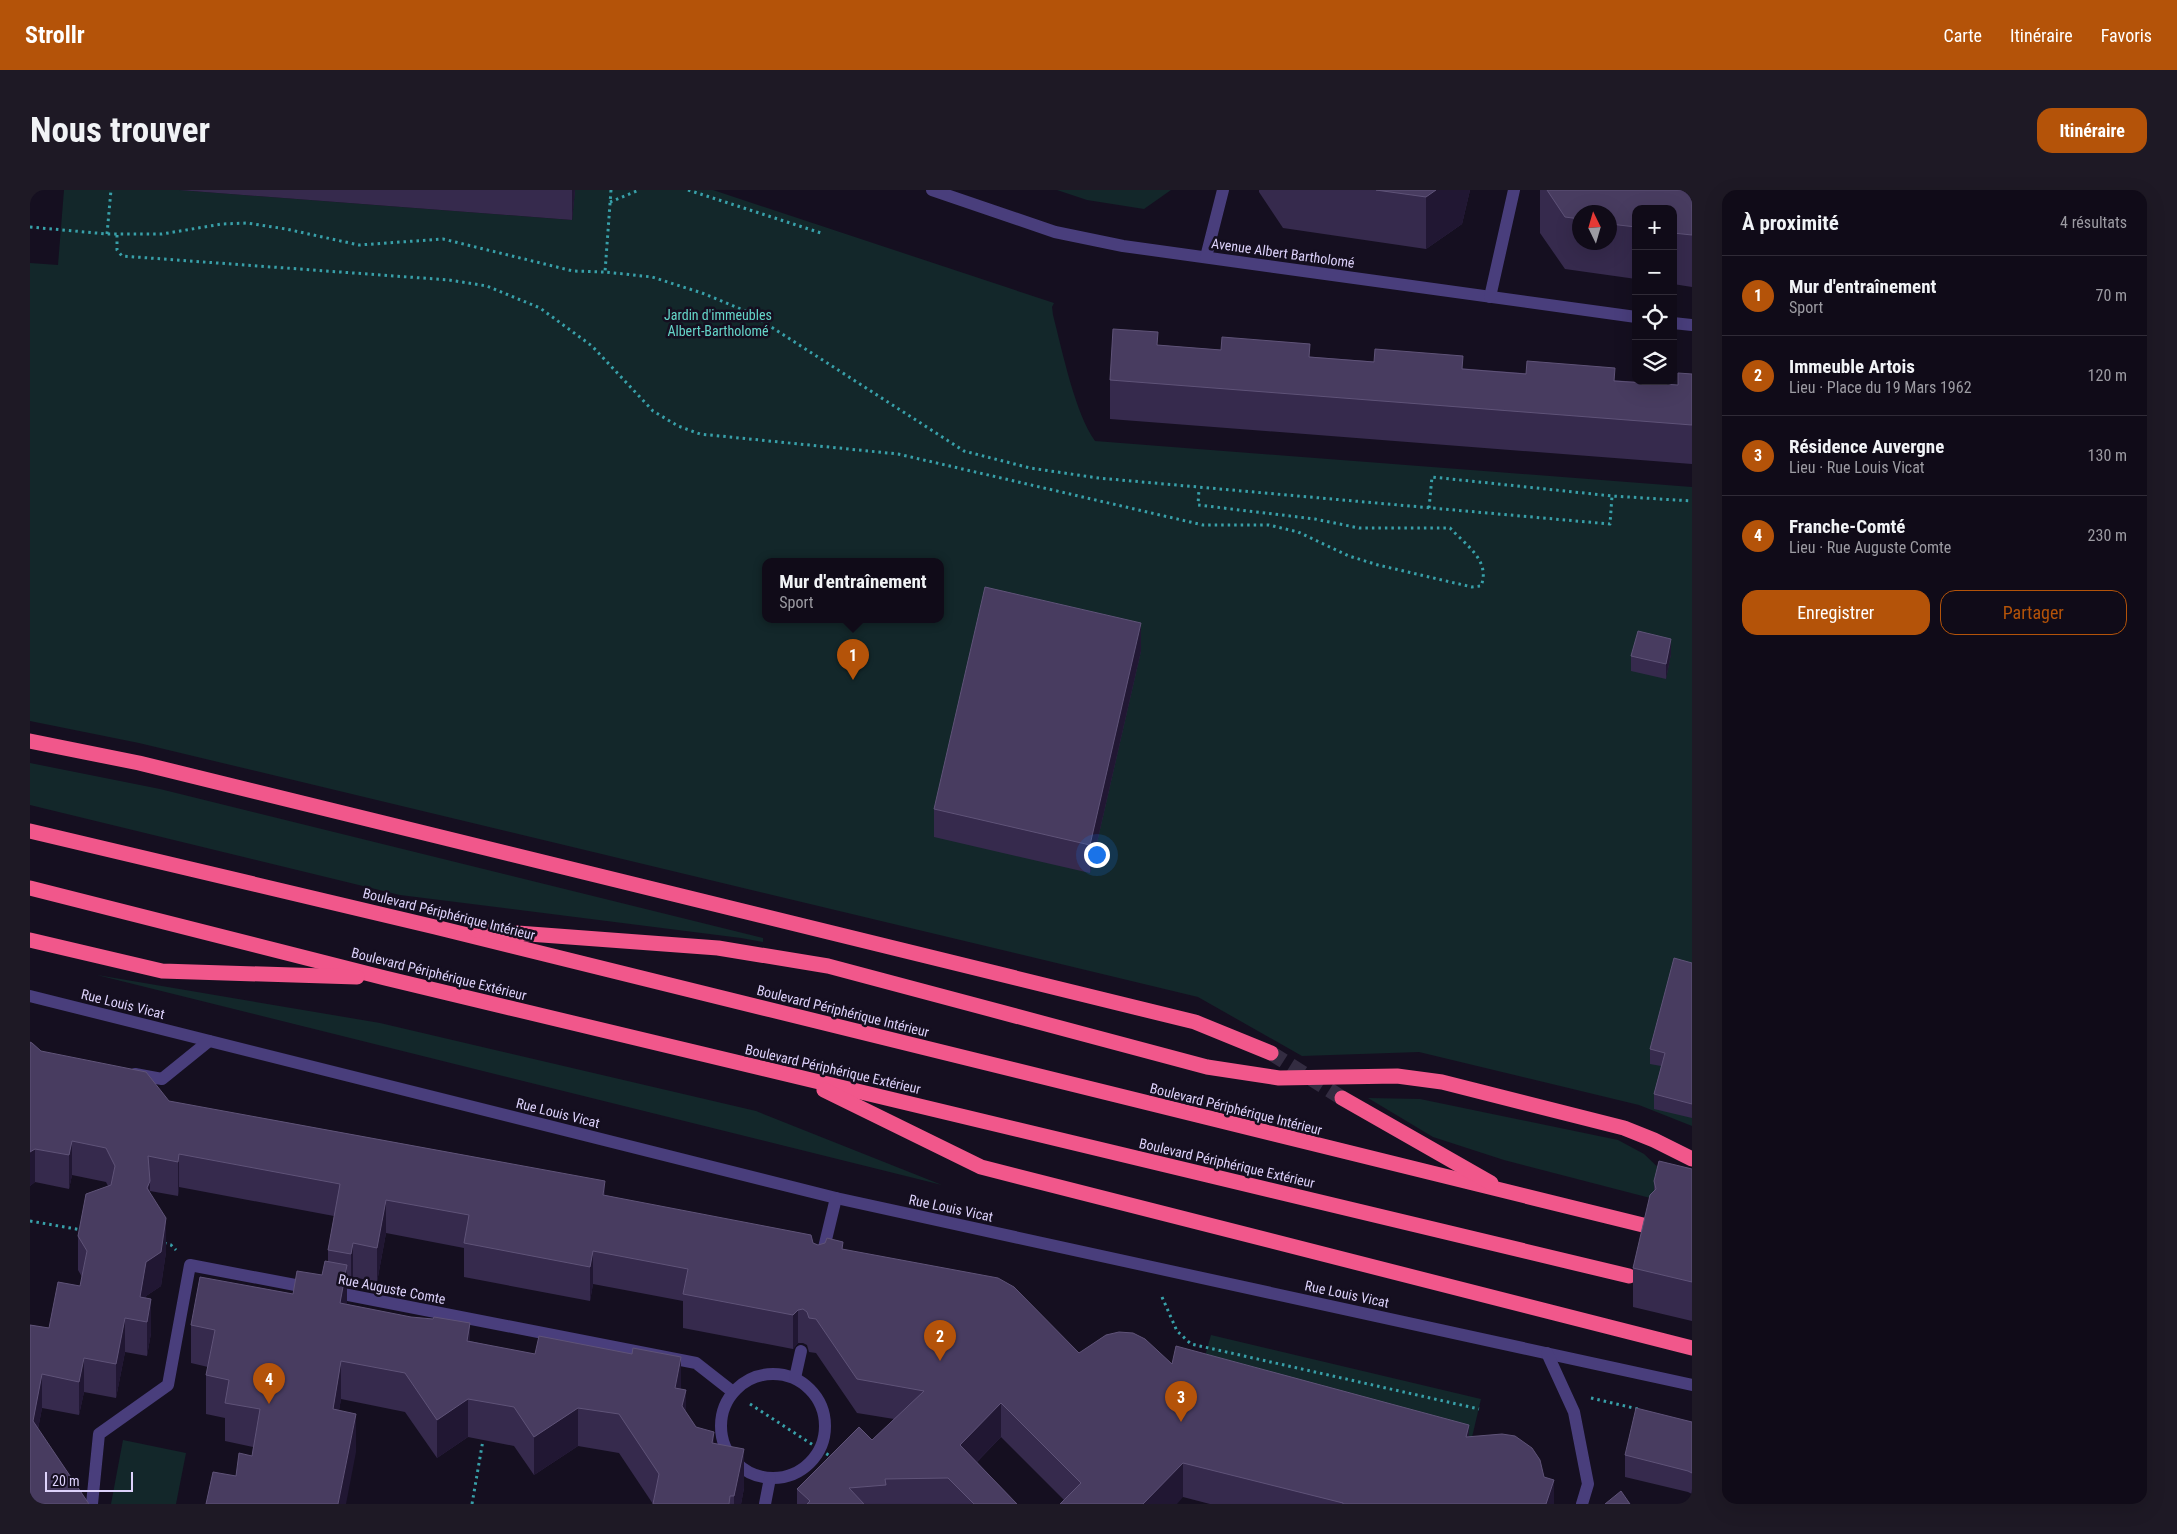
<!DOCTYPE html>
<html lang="fr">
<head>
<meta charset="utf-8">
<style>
  body { margin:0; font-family:"Roboto Condensed",sans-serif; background:#1e1925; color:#f1f3f6 }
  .controls { position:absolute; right:15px; top:15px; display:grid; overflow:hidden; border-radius:10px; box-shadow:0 5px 20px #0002 }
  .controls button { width:45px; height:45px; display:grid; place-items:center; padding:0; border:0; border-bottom:1px solid #302b37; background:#100b18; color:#f1f3f6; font:25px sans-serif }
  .compass { position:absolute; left:1542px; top:15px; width:45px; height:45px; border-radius:50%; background:#100b18; box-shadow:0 5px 20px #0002; rotate:355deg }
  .scale { position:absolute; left:15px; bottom:12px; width:88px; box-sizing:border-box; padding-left:5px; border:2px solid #ddd2fb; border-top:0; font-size:14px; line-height:18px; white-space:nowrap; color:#ddd2fb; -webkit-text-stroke:4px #150f20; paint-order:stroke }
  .you { position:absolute; left:1066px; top:664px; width:18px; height:18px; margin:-12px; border:4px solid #fff; border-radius:50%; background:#1a73e8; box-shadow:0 0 0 8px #1a73e833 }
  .badge { display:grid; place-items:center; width:32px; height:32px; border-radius:50%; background:#b45309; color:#fff; font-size:16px; font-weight:700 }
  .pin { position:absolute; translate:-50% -41px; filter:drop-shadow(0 1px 2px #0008) }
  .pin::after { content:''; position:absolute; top:26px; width:18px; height:15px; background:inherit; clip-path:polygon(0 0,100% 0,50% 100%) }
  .popup { position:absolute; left:732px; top:368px; width:182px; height:65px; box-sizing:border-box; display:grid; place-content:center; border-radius:10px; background:#100b18; filter:drop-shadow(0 1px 4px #0005); font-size:16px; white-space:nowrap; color:#9c9ba2 }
  .popup b { font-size:19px; color:#f1f3f6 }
  .popup::after { content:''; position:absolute; left:50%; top:100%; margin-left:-10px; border:10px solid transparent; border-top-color:#100b18 }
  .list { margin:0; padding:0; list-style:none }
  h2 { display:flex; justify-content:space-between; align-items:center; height:65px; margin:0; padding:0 20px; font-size:21px }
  h2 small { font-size:16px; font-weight:400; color:#9c9ba2 }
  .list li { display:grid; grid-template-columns:32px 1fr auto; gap:15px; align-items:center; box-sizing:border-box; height:80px; padding:0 20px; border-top:1px solid #302b37 }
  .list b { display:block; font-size:19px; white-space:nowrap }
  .list p { margin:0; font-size:16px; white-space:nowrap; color:#9c9ba2 }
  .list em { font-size:16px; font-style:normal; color:#9c9ba2 }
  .actions { display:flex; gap:10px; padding:15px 20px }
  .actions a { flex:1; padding:11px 0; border:1px solid #b45309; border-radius:15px; text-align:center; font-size:18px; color:#b45309 }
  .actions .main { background:#b45309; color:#fff }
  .icon { flex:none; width:28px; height:28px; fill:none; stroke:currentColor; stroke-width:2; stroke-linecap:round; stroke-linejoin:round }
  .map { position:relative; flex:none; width:1662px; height:1314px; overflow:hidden; border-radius:15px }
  header { display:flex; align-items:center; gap:30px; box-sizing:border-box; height:70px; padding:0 25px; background:#b45309; color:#fff }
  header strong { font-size:24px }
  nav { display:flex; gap:28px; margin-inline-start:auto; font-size:18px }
  .intro { display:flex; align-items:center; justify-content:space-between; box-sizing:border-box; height:120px; padding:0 30px }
  h1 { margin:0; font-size:35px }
  .button { padding:12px 22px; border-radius:15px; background:#b45309; color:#fff; font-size:18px; font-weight:700 }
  main { display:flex; gap:30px; padding:0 30px }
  aside { flex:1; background:#100b18; border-radius:15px; box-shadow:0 5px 20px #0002 }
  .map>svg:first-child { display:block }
  .green { fill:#13272a; fill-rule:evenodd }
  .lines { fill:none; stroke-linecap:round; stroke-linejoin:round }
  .highway-tunnel { stroke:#332c41; stroke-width:15; stroke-dasharray:15 8; stroke-linecap:butt }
  .path { stroke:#38a0a9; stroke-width:3; stroke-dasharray:2.5 4; stroke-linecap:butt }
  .minor { stroke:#493e7c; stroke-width:12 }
  .highway { stroke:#f1578b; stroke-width:15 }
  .wall { fill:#362a4d; fill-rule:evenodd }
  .shaded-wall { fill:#211733 }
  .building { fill:#483c60; stroke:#5f5378 }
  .labels { text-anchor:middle; stroke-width:5; stroke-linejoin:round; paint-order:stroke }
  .street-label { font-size:14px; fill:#ddd2fb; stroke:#150f20 }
  .park-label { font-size:14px; fill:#65d5c9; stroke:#150f20 }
</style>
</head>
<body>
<header>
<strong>Strollr</strong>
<nav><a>Carte</a><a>Itinéraire</a><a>Favoris</a></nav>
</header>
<div class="intro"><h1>Nous trouver</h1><a class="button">Itinéraire</a></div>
<main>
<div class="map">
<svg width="1662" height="1314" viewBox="0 0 1662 1314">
  <rect width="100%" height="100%" fill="#150f20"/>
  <g class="green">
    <path d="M 34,0 L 149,0 L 542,30 L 545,0 L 683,0 L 1024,113 L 1022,117 L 1023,125 C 1032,160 1045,223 1065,251 L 1662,297 L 1662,936 L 1609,915 L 1389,862 L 1272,866 L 1168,807 L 109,553 L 0,531 L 0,73 L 28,75 ZM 736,371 L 910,371 L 910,429 L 736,429 Z"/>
    <path d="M 1027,0 L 1141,0 L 1114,19 L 1057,10 Z"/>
    <path d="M 0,573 L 130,599 L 733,748 L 733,752 L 711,748 L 370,705 L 0,615 Z"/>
    <path d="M 67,785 L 350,833 L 726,921 L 912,995 Z"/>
    <path d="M 1338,908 L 1390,909 L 1588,950 L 1614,964 L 1634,983 L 1628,1010 L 1474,970 L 1403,947 Z"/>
    <path d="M 1181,1145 L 1451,1209 L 1439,1260 L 1168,1191 Z"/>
    <path d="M 93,1250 L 156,1263 L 146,1314 L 81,1314 Z"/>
  </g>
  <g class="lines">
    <path class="highway-tunnel" d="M 1241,863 L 1312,908"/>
    <g class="path">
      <path d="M 581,0 L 575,82 L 622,87 L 672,103 L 718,122 L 934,261 L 1000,278 L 1068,288 L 1580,334 L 1582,306"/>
      <path d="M 658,0 L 794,44"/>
      <path d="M 580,12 L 609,0"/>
      <path d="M 0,37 L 77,44 L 132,44 L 192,34 L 217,33 L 256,39 L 329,55 L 413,49 L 543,81 L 575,82"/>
      <path d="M 77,44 L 81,0"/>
      <path d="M 87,45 L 87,60 L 92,66 L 419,90 L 457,96 L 510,118 L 562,156 L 623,221 L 648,236 L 670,244 L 868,264 L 1173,335 L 1239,335 L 1268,342 L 1319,366 L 1348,375 L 1442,397 L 1451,396 C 1461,371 1436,355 1420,338 L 1329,338 L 1285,329 L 1168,315 L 1169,299"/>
      <path d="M 1399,318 L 1402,287 L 1582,306 L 1662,311"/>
      <path d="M 0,1031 L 52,1040"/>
      <path d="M 134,1053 L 141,1055 L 146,1060"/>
      <path d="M 1132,1107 L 1147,1141 L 1161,1154 L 1449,1219"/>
      <path d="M 1561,1208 L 1608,1219"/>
      <path d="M 720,1214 L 803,1268"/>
      <path d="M 442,1314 L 453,1250"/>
    </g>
    <g class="minor">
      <path d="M 902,0 L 1025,42 L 1093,56 L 1606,127"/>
      <path d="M 1176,67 L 1193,0"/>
      <path d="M 1460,107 L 1484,0"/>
      <path d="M 1643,133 L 1662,135"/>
      <path d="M 0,806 L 806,1008 L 1662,1195"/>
      <path d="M 105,884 L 132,889 L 179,851"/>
      <path d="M 792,1066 L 806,1008"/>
      <path d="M 303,1102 L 666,1173 L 703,1202"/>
      <path d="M 1517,1163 L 1544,1222 L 1558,1294 L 1552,1314"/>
      <circle cx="743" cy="1236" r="52"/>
      <path d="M 765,1188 L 771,1161"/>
      <path d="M 62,1314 L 69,1244 L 138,1195 L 160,1075 L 281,1098"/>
      <path d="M 735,1314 L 740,1288"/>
    </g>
    <g class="highway">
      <path d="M 0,551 L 109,573 L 1165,832 L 1241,863"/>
      <path d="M 0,641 L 405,737 L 1617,1036"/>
      <path d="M 0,698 L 355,788 L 1599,1086"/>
      <path d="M 446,740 L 688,758 L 798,776 L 1177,877 L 1249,888 L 1367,886 L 1412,892 L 1594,938 L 1624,950 L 1662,969"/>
      <path d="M 0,750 L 132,781 L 327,787"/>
      <path d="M 794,900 L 951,977 L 1662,1158"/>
      <path d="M 1312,908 L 1461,993"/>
    </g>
  </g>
  <g class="wall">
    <path d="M 149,0 L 545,0 L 542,30 Z"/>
    <path d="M 1229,0 L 1440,0 L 1432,34 L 1396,59 L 1253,38 L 1229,2 Z"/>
    <path d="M 1510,0 L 1662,0 L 1662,97 L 1643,94 L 1643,19 L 1606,19 L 1606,89 L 1535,79 L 1510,43 ZM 1550,22 L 1580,22 L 1580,52 L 1550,52 Z"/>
    <path d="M 1128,155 L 1648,195 L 1662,184 L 1662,274 L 1080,229 L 1080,190 Z"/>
    <path d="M 1111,461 L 1060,683 L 904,647 L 904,619 Z"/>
    <path d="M 1641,464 L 1636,489 L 1601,481 L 1601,466 Z"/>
    <path d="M 1662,773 L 1662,928 L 1624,919 L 1624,904 L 1631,876 L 1620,874 L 1620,859 Z"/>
    <path d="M 11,861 L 139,911 L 575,1005 L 783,1053 L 788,1055 L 813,1059 L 1049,1163 L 1142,1174 L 1439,1247 L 1514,1287 L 1524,1314 L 1180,1314 L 1153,1307 L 1034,1310 L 971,1247 L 947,1272 L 987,1314 L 767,1314 L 767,1299 L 842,1250 L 864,1229 L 827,1223 L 786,1163 L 779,1162 L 777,1155 L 773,1153 L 768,1153 L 763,1159 L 653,1138 L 653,1111 L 563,1094 L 560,1111 L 434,1087 L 434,1058 L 356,1043 L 347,1092 L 323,1087 L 321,1098 L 317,1097 L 317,1114 L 440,1151 L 651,1199 L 656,1222 L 666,1237 L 684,1254 L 714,1298 L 711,1314 L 623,1314 L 589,1263 L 548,1256 L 504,1285 L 484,1256 L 438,1247 L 407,1268 L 375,1222 L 311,1209 L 309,1220 L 326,1262 L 206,1286 L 222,1266 L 223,1257 L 195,1251 L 195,1228 L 176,1224 L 176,1185 L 178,1177 L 161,1173 L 161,1135 L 263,1104 L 292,1085 L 298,1071 L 298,1060 L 304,1026 L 149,997 L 148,1006 L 120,1001 L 120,1004 L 136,1062 L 131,1096 L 116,1106 L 121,1143 L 117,1166 L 95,1162 L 86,1208 L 54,1202 L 49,1225 L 12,1218 L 8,1239 L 0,1314 L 0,1135 L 19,1138 L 50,1096 L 52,1087 L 48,1080 L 48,1046 L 78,996 L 76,992 L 42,985 L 39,999 L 5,992 L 0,996 Z"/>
    <path d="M 1662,979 L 1662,1131 L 1603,1117 L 1603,1078 L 1624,1001 L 1624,991 Z"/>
    <path d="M 1662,1232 L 1662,1304 L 1658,1302 L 1595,1287 L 1595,1265 Z"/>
  </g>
  <g class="shaded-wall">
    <path d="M 542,0 L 545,0 L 542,30 Z"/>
    <path d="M 1406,0 L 1440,0 L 1432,34 L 1396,59 L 1396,7 Z"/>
    <path d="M 1111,433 L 1111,461 L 1060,683 L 1060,655 Z"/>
    <path d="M 1641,449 L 1641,464 L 1636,489 L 1636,474 Z"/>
    <path d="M 42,951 L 42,985 L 39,999 L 39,965 Z"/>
    <path d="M 5,959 L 5,992 L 0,996 L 0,962 Z"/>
    <path d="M 149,964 L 149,997 L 148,1006 L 148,972 Z"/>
    <path d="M 120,991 L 120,1025 L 117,998 Z"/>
    <path d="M 575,991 L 575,1025 L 573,1005 Z"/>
    <path d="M 356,1010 L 356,1043 L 347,1092 L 347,1058 Z"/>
    <path d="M 136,1028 L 136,1062 L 131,1096 L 116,1106 L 112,1131 L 110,1107 L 116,1072 Z"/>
    <path d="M 323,1053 L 323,1087 L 321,1098 L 321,1064 Z"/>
    <path d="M 563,1061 L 563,1094 L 560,1111 L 560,1077 Z"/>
    <path d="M 317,1075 L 317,1114 L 310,1152 L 310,1113 Z"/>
    <path d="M 121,1109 L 121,1143 L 117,1166 L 117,1132 Z"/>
    <path d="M 768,1120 L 768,1153 L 763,1159 L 763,1125 Z"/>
    <path d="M 95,1128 L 95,1162 L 86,1208 L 86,1174 Z"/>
    <path d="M 440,1133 L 440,1172 L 437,1151 Z"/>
    <path d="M 651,1167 L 651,1205 L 645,1198 Z"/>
    <path d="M 54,1168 L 54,1202 L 49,1225 L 49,1192 Z"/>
    <path d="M 311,1171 L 311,1209 L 303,1258 L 303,1219 Z"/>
    <path d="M 12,1184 L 12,1218 L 3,1265 L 3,1231 Z"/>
    <path d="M 656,1200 L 656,1239 L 652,1216 Z"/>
    <path d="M 438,1209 L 438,1247 L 407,1268 L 407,1230 Z"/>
    <path d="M 971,1213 L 971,1247 L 930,1289 L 930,1255 Z"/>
    <path d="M 548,1218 L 548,1256 L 504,1285 L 504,1247 Z"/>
    <path d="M 326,1224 L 326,1262 L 316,1314 L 308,1314 Z"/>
    <path d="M 1439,1235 L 1439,1269 L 1436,1247 Z"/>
    <path d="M 684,1242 L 684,1281 L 682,1253 Z"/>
    <path d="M 714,1259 L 714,1298 L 711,1314 L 704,1314 L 704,1306 Z"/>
    <path d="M 1153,1273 L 1153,1307 L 1147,1314 L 1113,1314 Z"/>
    <path d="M 1524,1290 L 1524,1314 L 1516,1314 Z"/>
  </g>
  <g class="building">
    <path d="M 1346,0 L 1406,0 L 1396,7 Z"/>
    <path d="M 1517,0 L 1662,0 L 1662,45 L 1643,43 L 1643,19 L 1606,19 L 1606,37 L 1580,34 L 1580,22 L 1550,22 L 1550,29 L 1535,27 Z"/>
    <path d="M 1083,139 L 1128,142 L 1127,155 L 1191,160 L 1192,147 L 1280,154 L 1279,167 L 1344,172 L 1345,159 L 1433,166 L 1432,179 L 1496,184 L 1497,171 L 1585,178 L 1584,191 L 1648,195 L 1648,183 L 1662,184 L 1662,235 L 1080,190 Z"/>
    <path d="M 955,397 L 1111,433 L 1060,655 L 904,619 Z"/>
    <path d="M 1608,441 L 1641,449 L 1636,474 L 1601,466 Z"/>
    <path d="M 1644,768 L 1662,773 L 1662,914 L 1624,904 L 1635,863 L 1620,859 Z"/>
    <path d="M 0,852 L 2,853 L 11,861 L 116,882 L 139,911 L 575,991 L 573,1005 L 781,1045 L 783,1053 L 788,1055 L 795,1053 L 797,1048 L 813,1052 L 812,1059 L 968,1088 L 984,1097 L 1049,1163 L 1076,1145 L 1089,1142 L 1103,1143 L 1115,1149 L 1142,1174 L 1146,1156 L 1439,1235 L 1436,1247 L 1472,1244 L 1485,1246 L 1502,1258 L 1510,1270 L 1514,1287 L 1524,1290 L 1516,1314 L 1313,1314 L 1313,1313 L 1153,1273 L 1113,1314 L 1030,1314 L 1051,1293 L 971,1213 L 930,1255 L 987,1314 L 944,1314 L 918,1288 L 855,1289 L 856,1295 L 819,1298 L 834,1314 L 777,1314 L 780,1311 L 767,1299 L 829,1237 L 842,1250 L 894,1201 L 827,1189 L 786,1129 L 779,1128 L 777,1122 L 773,1119 L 768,1120 L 763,1125 L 653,1104 L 658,1079 L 563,1061 L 560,1077 L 434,1053 L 439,1025 L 356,1010 L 347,1058 L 323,1053 L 321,1064 L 298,1060 L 310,994 L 149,964 L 148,972 L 118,966 L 120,991 L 117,998 L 136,1028 L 131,1062 L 116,1072 L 110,1107 L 121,1109 L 117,1132 L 95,1128 L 86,1174 L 54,1168 L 49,1192 L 12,1184 L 3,1231 L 59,1314 L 0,1314 L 0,1135 L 19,1138 L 28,1092 L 50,1096 L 57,1061 L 48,1046 L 56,1004 L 81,995 L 85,976 L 76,958 L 42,951 L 39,965 L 5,959 L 0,962 Z"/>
    <path d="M 1629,971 L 1662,979 L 1662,1092 L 1603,1078 L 1620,1005 L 1626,999 L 1624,991 Z"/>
    <path d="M 295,1071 L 317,1075 L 310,1113 L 381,1127 L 403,1129 L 404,1127 L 440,1133 L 437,1151 L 505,1164 L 509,1146 L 602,1164 L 603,1158 L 651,1167 L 645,1198 L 656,1200 L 652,1216 L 666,1237 L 684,1242 L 682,1253 L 714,1259 L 704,1306 L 700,1306 L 699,1314 L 623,1314 L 629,1284 L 589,1224 L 548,1218 L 504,1247 L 484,1217 L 438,1209 L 407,1230 L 375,1183 L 311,1171 L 303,1219 L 326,1224 L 308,1314 L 176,1314 L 183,1282 L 206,1286 L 209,1263 L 222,1266 L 230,1219 L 195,1213 L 199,1190 L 176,1185 L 185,1140 L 161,1135 L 170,1087 L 263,1104 L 267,1081 L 292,1085 Z"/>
    <path d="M 1606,1218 L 1662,1232 L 1662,1283 L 1658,1281 L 1595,1265 Z"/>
    <path d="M 1591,1301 L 1600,1314 L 1575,1314 Z"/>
  </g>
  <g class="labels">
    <g class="street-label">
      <text transform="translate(1253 63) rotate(8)" y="5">Avenue Albert Bartholomé</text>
      <text transform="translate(419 724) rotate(14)" y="5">Boulevard Périphérique Intérieur</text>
      <text transform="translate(409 784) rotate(14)" y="5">Boulevard Périphérique Extérieur</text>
      <text transform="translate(93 814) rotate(14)" y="5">Rue Louis Vicat</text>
      <text transform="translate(813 821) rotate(14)" y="5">Boulevard Périphérique Intérieur</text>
      <text transform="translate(803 879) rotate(13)" y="5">Boulevard Périphérique Extérieur</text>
      <text transform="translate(1206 919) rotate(14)" y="5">Boulevard Périphérique Intérieur</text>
      <text transform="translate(528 923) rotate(14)" y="5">Rue Louis Vicat</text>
      <text transform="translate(1197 973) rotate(13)" y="5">Boulevard Périphérique Extérieur</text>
      <text transform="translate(921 1018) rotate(12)" y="5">Rue Louis Vicat</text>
      <text transform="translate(362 1099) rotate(11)" y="5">Rue Auguste Comte</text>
      <text transform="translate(1317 1104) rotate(12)" y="5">Rue Louis Vicat</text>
    </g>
    <g class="park-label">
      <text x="688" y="130">Jardin d'immeubles<tspan x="688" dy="16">Albert-Bartholomé</tspan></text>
    </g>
  </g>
</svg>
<div class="controls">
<button>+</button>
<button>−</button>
<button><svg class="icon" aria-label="locate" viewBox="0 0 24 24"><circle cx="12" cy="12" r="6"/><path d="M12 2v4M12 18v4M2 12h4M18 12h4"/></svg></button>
<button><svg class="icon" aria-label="layers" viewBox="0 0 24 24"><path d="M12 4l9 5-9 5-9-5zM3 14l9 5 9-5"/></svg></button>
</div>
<svg class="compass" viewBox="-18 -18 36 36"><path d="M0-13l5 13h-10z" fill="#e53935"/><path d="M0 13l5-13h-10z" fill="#9c9ba2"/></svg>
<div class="scale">20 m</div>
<div class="you"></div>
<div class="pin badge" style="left:823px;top:490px">1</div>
<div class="popup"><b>Mur d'entraînement</b>Sport</div>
<div class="pin badge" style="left:910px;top:1171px">2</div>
<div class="pin badge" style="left:1151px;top:1232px">3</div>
<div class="pin badge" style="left:239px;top:1214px">4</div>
</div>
<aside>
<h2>À proximité<small>4 résultats</small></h2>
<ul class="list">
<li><span class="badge">1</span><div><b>Mur d'entraînement</b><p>Sport</p></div><em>70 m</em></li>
<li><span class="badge">2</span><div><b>Immeuble Artois</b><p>Lieu · Place du 19 Mars 1962</p></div><em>120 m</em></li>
<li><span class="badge">3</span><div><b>Résidence Auvergne</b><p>Lieu · Rue Louis Vicat</p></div><em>130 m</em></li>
<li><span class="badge">4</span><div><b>Franche-Comté</b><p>Lieu · Rue Auguste Comte</p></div><em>230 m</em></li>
</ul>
<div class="actions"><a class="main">Enregistrer</a><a>Partager</a></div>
</aside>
</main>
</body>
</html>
